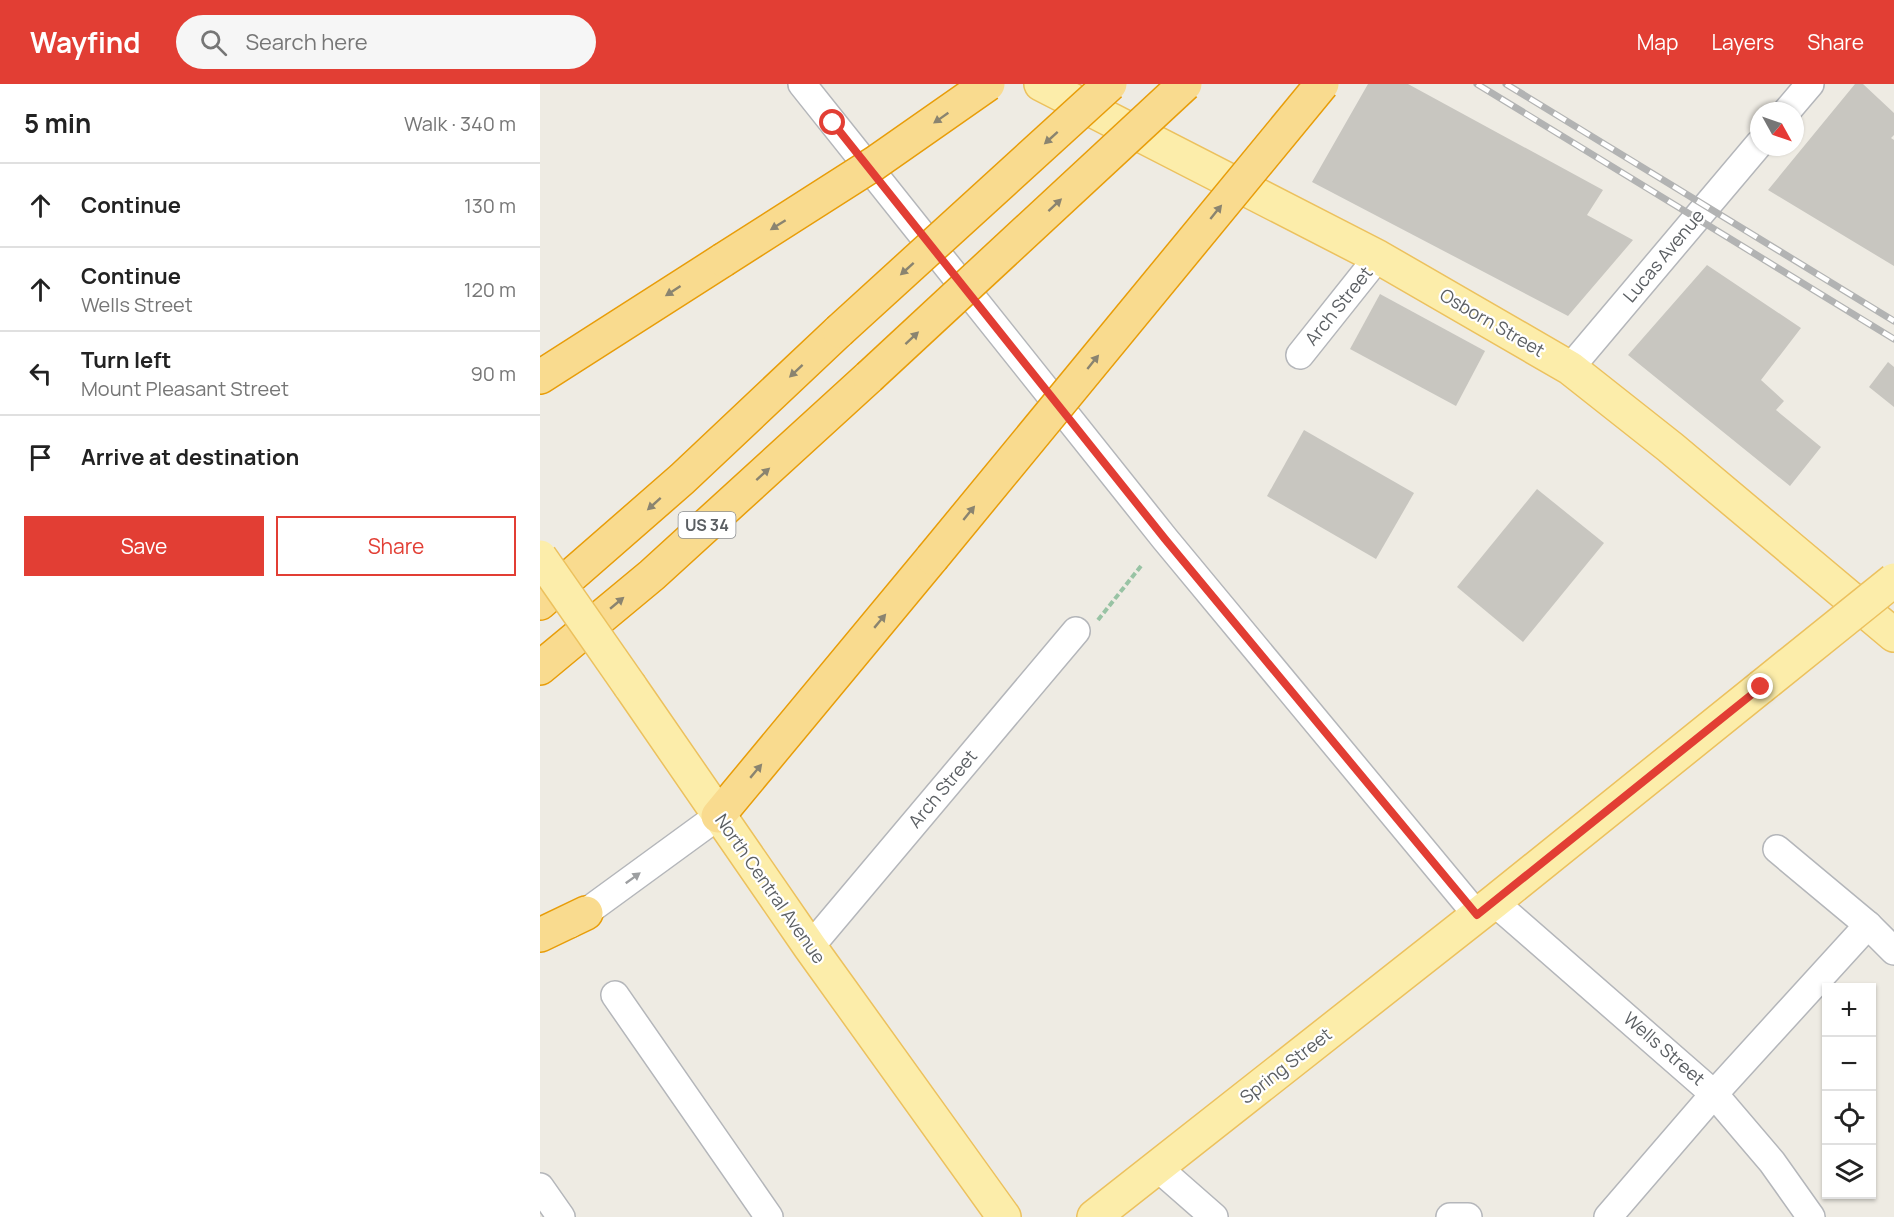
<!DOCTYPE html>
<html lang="en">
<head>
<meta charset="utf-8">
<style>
  body { margin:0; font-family:Manrope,sans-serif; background:#f6f6f6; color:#222 }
  .controls { position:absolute; right:18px; bottom:18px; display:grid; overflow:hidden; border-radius:0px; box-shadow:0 2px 4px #0004 }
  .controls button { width:54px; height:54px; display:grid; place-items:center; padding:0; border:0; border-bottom:2px solid #e0e0e0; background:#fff; color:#222; font:30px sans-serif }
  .compass { position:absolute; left:1210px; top:18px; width:54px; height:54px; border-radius:50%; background:#fff; box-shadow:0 2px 4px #0004; rotate:130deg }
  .stop { position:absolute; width:18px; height:18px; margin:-14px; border:4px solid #e23e34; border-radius:50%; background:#fff }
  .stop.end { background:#e23e34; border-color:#fff; box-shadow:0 2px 6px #0008 }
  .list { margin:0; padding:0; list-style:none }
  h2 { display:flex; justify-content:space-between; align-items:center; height:78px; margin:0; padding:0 24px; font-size:26px }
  h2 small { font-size:20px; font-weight:400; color:#767676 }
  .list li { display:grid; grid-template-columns:39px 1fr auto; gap:18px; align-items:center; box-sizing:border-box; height:84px; padding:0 24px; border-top:2px solid #e0e0e0 }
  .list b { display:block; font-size:22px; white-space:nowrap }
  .list p { margin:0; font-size:20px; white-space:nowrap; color:#767676 }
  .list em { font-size:20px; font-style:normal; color:#767676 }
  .actions { display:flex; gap:12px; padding:18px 24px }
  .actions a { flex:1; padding:14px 0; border:2px solid #e23e34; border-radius:0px; text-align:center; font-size:21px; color:#e23e34 }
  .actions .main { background:#e23e34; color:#fff }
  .icon { flex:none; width:33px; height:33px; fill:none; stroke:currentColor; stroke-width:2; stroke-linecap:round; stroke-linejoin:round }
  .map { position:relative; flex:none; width:1354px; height:1133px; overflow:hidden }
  header { display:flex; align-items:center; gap:36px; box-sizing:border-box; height:84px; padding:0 30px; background:#e23e34; color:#fff }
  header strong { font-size:28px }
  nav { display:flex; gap:33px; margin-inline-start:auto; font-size:21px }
  .search { width:420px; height:54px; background:#f6f6f6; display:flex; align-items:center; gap:15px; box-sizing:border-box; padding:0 21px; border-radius:33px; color:#767676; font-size:22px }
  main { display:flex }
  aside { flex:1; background:#fff }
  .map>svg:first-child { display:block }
  .building { fill:#c8c6c0 }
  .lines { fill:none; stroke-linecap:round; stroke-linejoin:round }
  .minor-casing { stroke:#b4b6ba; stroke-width:30 }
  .major-casing { stroke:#ecc15e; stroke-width:36 }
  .highway-casing { stroke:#e89d09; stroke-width:36 }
  .path { stroke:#98c3a4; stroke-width:4; stroke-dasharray:6 3; stroke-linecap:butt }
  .minor { stroke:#fff; stroke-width:27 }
  .major { stroke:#fcedaa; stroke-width:33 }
  .highway { stroke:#f9db8f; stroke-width:33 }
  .rail-casing { stroke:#b2b3b3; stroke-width:7 }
  .rail { stroke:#fff; stroke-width:4.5; stroke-dasharray:14; stroke-linecap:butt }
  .major-bridge-casing { stroke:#ecc15e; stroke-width:36; stroke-linecap:butt }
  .highway-bridge-casing { stroke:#e89d09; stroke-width:36; stroke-linecap:butt }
  .major-bridge { stroke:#fcedaa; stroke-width:33 }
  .highway-bridge { stroke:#f9db8f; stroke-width:33 }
  .oneway { fill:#8a8470 }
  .oneway2 { fill:#9d9fa1 }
  .route { stroke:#e23e34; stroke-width:8 }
  .labels { text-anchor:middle; stroke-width:4.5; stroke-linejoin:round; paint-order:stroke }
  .shield { fill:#fff; stroke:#8c8f92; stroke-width:1.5 }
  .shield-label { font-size:16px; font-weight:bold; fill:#5b5f63 }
  .street-label { font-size:18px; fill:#5b5f63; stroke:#fff }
</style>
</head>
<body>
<header>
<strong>Wayfind</strong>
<div class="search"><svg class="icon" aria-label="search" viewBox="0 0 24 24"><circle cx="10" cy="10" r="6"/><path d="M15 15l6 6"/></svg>Search here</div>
<nav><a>Map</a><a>Layers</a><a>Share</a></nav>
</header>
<main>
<aside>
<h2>5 min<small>Walk · 340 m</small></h2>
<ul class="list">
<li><svg class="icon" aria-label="ahead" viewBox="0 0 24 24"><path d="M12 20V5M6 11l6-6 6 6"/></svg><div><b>Continue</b></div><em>130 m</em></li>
<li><svg class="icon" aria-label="ahead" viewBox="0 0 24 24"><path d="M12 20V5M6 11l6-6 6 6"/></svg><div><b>Continue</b><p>Wells Street</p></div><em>120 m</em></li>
<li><svg class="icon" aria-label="left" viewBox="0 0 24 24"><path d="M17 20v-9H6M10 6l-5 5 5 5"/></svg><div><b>Turn left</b><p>Mount Pleasant Street</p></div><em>90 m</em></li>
<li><svg class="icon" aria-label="arrive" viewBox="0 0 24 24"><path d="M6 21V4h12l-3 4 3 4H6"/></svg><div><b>Arrive at destination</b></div></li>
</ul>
<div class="actions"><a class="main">Save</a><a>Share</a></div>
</aside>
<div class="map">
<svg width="1354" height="1133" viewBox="0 0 1354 1133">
  <rect width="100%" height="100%" fill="#eeebe3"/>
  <g class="building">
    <path d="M 828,0 L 868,0 L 1063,106 L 1047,131 L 1093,156 L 1028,232 L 772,98 Z"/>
    <path d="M 1315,0 L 1323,0 L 1354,29 L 1354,51 L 1351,54 L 1354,56 L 1354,182 L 1228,106 Z"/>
    <path d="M 1167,181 L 1261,244 L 1221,296 L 1244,317 L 1236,326 L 1281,363 L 1250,402 L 1088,271 Z"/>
    <path d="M 840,210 L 945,267 L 916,322 L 810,265 Z"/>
    <path d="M 1348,278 L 1354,283 L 1354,323 L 1329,303 Z"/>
    <path d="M 764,346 L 874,409 L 836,475 L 727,412 Z"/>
    <path d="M 997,405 L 1064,459 L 983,558 L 917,503 Z"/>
  </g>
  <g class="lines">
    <g class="minor-casing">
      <g id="minor">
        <path d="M 262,0 L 625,455 L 937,831"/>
        <path d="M 1247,27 L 1270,0"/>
        <path d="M 760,271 L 838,173"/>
        <path d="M 1030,284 L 1219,60"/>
        <path d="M 954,818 L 1174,1010 L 1232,1078 L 1271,1133"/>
        <path d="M 30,840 L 178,732"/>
        <path d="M 1328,841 L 1354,867"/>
        <path d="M 270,863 L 536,547"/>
        <path d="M 75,911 L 229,1133"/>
        <path d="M 617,1083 L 674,1133"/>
        <path d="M 0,1103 L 21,1133"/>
        <path d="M 910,1133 L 928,1133"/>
        <path d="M 1068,1133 L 1174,1010 L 1328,841 L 1237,765"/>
      </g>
    </g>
    <g class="major-casing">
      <g id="major">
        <path d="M 501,0 L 838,173 L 1030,284 L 1130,363 L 1354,551"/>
        <path d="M 90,602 L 270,863 L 464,1133"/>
        <path d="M 554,1133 L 954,818 L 1221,603"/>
      </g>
    </g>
    <g class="highway-casing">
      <g id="highway">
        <path d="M 0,293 L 183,176"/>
        <path d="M 0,519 L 142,395 L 299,247"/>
        <path d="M 0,584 L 112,491 L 329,293"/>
        <path d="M 178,732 L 392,474"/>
        <path d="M 0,851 L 46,829"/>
      </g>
    </g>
    <path class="path" d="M 558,536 L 601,482"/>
    <use href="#minor" class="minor"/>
    <use href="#major" class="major"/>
    <use href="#highway" class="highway"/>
    <g class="rail-casing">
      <g id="rail">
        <path d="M 937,0 L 1354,255"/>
        <path d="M 966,0 L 1354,237"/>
      </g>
    </g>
    <use href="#rail" class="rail"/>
    <g class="major-bridge-casing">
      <g id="major-bridge">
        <path d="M 0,473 L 90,602"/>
        <path d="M 1221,603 L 1354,496"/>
      </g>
    </g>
    <g class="highway-bridge-casing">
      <g id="highway-bridge">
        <path d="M 183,176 L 335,79 L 448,0"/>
        <path d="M 299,247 L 570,0"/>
        <path d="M 329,293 L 645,0"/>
        <path d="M 392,474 L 782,0"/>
      </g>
    </g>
    <use href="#major-bridge" class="major-bridge"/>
    <use href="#highway-bridge" class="highway-bridge"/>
  </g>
  <defs><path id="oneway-solid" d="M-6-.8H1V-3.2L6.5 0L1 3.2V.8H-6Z" transform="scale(1.5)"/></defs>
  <g class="oneway">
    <use href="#oneway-solid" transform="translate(401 34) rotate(145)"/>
    <use href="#oneway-solid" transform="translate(511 54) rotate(138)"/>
    <use href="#oneway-solid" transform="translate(515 121) rotate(-43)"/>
    <use href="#oneway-solid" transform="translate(676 128) rotate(-51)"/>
    <use href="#oneway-solid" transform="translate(238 141) rotate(148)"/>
    <use href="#oneway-solid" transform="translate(367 185) rotate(138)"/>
    <use href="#oneway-solid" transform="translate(133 207) rotate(147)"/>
    <use href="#oneway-solid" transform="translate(372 254) rotate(-43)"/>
    <use href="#oneway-solid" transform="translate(553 278) rotate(-51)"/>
    <use href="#oneway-solid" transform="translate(256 287) rotate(137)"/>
    <use href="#oneway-solid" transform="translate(223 390) rotate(-42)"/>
    <use href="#oneway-solid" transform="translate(114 420) rotate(138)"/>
    <use href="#oneway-solid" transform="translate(429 429) rotate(-51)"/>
    <use href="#oneway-solid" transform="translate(77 519) rotate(-40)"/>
    <use href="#oneway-solid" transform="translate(340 537) rotate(-50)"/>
    <use href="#oneway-solid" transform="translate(216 687) rotate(-50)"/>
  </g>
  <use class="oneway2" href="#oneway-solid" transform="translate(93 794) rotate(-36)"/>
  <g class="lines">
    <path class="route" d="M 293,39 L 625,455 L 937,831 L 1221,603"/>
  </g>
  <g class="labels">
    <rect class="shield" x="138.5" y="428" width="57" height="26" rx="4.5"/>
    <g class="shield-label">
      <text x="167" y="447">US 34</text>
    </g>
    <g class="street-label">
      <text transform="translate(1124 172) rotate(-50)" y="6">Lucas Avenue</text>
      <text transform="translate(799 222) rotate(-51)" y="6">Arch Street</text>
      <text transform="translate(952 239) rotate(30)" y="6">Osborn Street</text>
      <text transform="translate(403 705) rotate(-50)" y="6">Arch Street</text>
      <text transform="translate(230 805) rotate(55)" y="6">North Central Avenue</text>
      <text transform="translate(1124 965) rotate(41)" y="6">Wells Street</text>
      <text transform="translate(746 982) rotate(-38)" y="6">Spring Street</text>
    </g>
  </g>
</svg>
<div class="controls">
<button>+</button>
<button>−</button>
<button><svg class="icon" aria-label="locate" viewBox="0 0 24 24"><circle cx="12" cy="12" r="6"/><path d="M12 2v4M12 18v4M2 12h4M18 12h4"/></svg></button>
<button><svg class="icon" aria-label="layers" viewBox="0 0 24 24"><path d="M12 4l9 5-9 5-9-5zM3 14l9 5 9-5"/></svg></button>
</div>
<svg class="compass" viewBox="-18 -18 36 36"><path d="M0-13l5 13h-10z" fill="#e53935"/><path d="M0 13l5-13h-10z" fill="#767676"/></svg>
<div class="stop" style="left:293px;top:39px"></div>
<div class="stop end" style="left:1221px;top:603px"></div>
</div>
</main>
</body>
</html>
